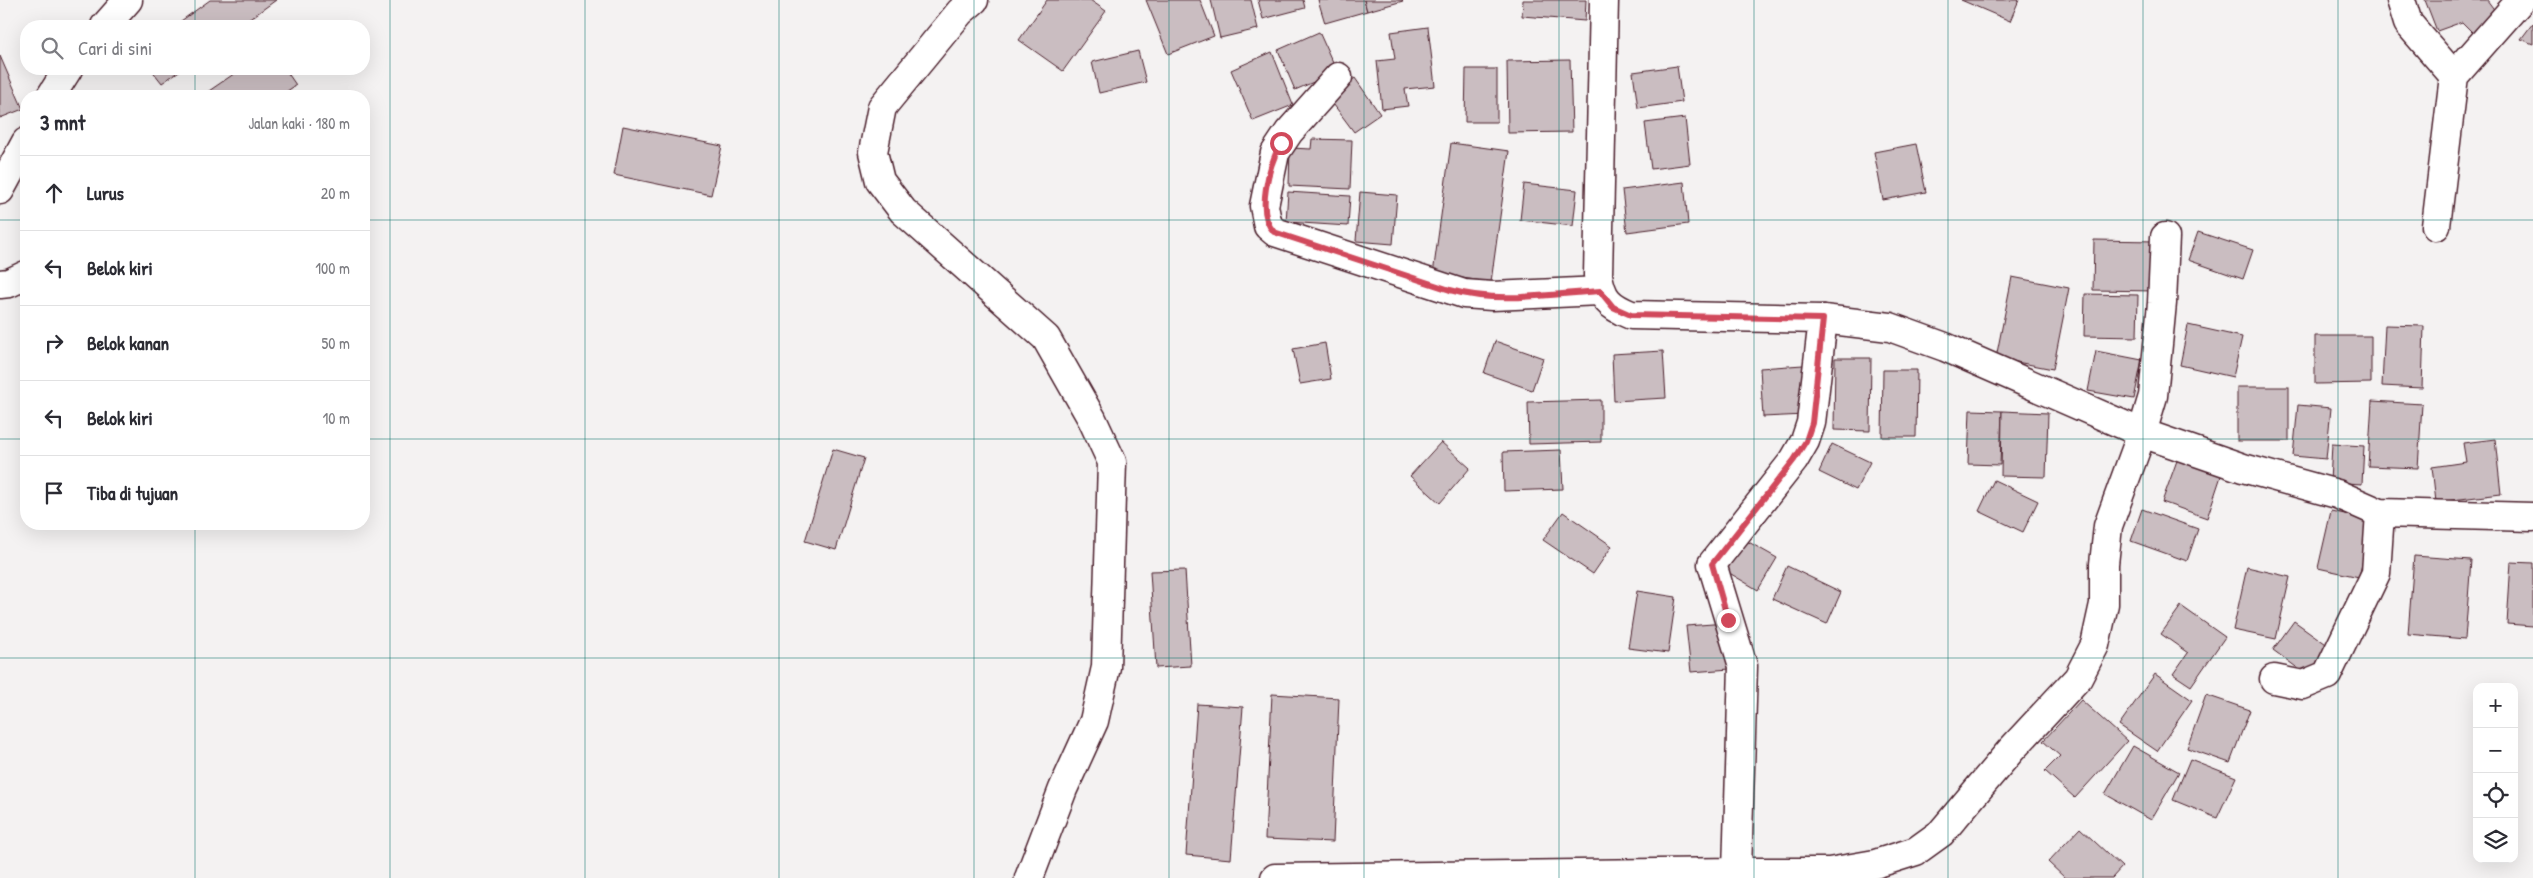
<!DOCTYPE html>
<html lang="id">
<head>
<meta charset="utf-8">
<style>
  body { margin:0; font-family:"Patrick Hand",sans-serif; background:#f7f7f7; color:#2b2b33 }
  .controls { position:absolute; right:15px; bottom:15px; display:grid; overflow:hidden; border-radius:10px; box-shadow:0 5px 20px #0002 }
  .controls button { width:45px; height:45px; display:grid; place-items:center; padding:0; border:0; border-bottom:1px solid #e1e1e2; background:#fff; color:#2b2b33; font:25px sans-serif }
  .stop { position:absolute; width:15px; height:15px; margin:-11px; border:4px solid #d1495b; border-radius:50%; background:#fff }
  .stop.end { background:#d1495b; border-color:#fff; box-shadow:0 1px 5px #0008 }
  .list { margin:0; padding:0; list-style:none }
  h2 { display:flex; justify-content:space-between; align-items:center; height:65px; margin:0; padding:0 20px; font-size:21px }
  h2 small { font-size:16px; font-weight:400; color:#7c7c81 }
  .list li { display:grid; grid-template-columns:32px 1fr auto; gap:15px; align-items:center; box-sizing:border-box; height:75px; padding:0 20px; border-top:1px solid #e1e1e2 }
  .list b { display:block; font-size:19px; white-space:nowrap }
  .list em { font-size:16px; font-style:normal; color:#7c7c81 }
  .icon { flex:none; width:28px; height:28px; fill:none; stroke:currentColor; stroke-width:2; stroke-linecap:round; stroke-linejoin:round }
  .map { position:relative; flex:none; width:2533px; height:878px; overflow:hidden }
  .search { position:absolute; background:#fff; box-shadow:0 5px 20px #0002; left:20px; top:20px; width:350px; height:55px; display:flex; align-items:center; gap:12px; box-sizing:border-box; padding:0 18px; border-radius:20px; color:#7c7c81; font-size:19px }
  .panel { position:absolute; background:#fff; box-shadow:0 5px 20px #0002; left:20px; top:90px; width:350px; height:440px; border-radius:20px }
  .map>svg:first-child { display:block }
  .building { fill:#cabdc1; stroke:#4a1f2b }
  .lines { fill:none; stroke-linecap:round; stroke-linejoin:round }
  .minor-casing { stroke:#4a1f2b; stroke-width:31 }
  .minor { stroke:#fff; stroke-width:28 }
  .route { stroke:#d1495b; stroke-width:6 }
  .grid { fill:none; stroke:#0f766e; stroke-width:1; stroke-opacity:0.55 }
</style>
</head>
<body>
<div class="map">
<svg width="2533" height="878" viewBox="0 0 2533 878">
  <rect width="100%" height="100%" fill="#f4f2f2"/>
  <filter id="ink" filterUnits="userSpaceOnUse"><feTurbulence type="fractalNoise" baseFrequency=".02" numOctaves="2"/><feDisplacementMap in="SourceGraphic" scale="10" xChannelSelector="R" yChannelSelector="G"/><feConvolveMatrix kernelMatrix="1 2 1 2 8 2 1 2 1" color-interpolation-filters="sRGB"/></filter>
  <g filter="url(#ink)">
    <g class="building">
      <path d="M 210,0 L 276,0 L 240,26 L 174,26 Z"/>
      <path d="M 1047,0 L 1090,0 L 1106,11 L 1063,71 L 1019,40 Z"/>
      <path d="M 1146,0 L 1200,0 L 1214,36 L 1168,54 Z"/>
      <path d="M 1211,0 L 1251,0 L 1258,29 L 1220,38 Z"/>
      <path d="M 1258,0 L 1303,0 L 1305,8 L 1263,19 Z"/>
      <path d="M 1318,0 L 1364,0 L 1367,11 L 1325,23 Z"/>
      <path d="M 1364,0 L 1402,0 L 1403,1 L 1367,11 Z"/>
      <path d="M 1523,0 L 1586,0 L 1585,21 L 1522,16 Z"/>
      <path d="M 1961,0 L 2019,0 L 2010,21 Z"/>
      <path d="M 2425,0 L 2487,0 L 2496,12 L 2476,36 L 2462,22 L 2437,31 Z"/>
      <path d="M 2533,23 L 2533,44 L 2521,39 Z"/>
      <path d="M 1428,27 L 1435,86 L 1405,89 L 1408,106 L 1382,109 L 1377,61 L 1395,59 L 1391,32 Z"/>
      <path d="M 1319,32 L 1337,72 L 1295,90 L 1278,50 Z"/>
      <path d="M 1138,51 L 1146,82 L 1099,93 L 1092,62 Z"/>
      <path d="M 1272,52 L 1293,105 L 1253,121 L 1231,70 Z"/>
      <path d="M 0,56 L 23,109 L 0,118 Z"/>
      <path d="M 1570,60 L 1572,132 L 1508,133 L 1507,61 Z"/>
      <path d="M 1677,66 L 1682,102 L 1638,108 L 1633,72 Z"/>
      <path d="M 151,69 L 182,69 L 162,83 Z"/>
      <path d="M 241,69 L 285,69 L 296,85 L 280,96 L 208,96 L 206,93 Z"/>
      <path d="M 1466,69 L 1497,69 L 1497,122 L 1465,122 Z"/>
      <path d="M 1355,78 L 1380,114 L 1354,132 L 1328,97 Z"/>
      <path d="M 1685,118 L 1690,164 L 1651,169 L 1645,123 Z"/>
      <path d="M 623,126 L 722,146 L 711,195 L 614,175 Z"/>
      <path d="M 1312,139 L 1352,140 L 1350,189 L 1289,186 L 1290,148 L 1311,149 Z"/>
      <path d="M 1451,143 L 1509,151 L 1491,282 L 1433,274 Z"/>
      <path d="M 1916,144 L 1926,192 L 1883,200 L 1874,152 Z"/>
      <path d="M 1684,182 L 1688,224 L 1627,232 L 1622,190 Z"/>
      <path d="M 1524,184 L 1577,190 L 1573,226 L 1520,220 Z"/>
      <path d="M 1288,192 L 1350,196 L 1348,226 L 1286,222 Z"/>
      <path d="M 1360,192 L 1397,195 L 1393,244 L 1356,241 Z"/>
      <path d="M 2198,232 L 2253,250 L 2243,279 L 2188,260 Z"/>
      <path d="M 2094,240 L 2156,241 L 2155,291 L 2093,290 Z"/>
      <path d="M 2012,277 L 2069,288 L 2053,369 L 1996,358 Z"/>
      <path d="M 2085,294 L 2138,295 L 2137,337 L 2084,336 Z"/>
      <path d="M 2188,325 L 2242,337 L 2233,377 L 2180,365 Z"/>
      <path d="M 2385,325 L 2424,326 L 2422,388 L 2382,386 Z"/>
      <path d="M 2315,336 L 2371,336 L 2371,383 L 2315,384 Z"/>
      <path d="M 1495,341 L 1543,358 L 1532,390 L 1484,373 Z"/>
      <path d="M 1325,343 L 1331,379 L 1300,384 L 1293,349 Z"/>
      <path d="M 1663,351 L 1666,398 L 1614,401 L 1612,354 Z"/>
      <path d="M 2096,351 L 2142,360 L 2134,399 L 2088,391 Z"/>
      <path d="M 1835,358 L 1871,358 L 1870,431 L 1834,430 Z"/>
      <path d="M 1803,365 L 1805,415 L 1763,417 L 1760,368 Z"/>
      <path d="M 1883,370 L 1917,370 L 1916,437 L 1882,437 Z"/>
      <rect x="2237" y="387" width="52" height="54"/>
      <path d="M 1601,400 L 1601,442 L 1529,444 L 1528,402 Z"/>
      <path d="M 2372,401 L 2422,404 L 2418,468 L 2368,466 Z"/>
      <path d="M 2298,405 L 2331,408 L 2326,459 L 2293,456 Z"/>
      <path d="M 1970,410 L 2002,411 L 2000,465 L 1968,464 Z"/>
      <path d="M 2002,411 L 2048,413 L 2046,477 L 2001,476 Z"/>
      <path d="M 2495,439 L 2501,494 L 2436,502 L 2432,467 L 2466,462 L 2463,443 Z"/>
      <path d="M 1441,442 L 1470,468 L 1440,503 L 1410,476 Z"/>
      <path d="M 1832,444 L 1870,462 L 1856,490 L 1819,472 Z"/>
      <path d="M 2332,444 L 2364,446 L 2362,484 L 2330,482 Z"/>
      <path d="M 833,449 L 864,458 L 836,550 L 805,541 Z"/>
      <path d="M 1561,450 L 1563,489 L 1504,491 L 1503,452 Z"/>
      <path d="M 2179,455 L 2223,470 L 2207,518 L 2162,502 Z"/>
      <path d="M 1994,480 L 2038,501 L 2023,532 L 1979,511 Z"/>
      <path d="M 2142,509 L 2198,529 L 2187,561 L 2131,541 Z"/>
      <path d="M 2331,511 L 2372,520 L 2359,577 L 2318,568 Z"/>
      <path d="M 1563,512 L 1612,546 L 1593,574 L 1543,540 Z"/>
      <path d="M 1745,540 L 1777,558 L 1758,590 L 1726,571 Z"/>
      <path d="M 2414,556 L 2471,560 L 2465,639 L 2408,634 Z"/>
      <path d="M 2511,562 L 2533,563 L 2533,626 L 2507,624 Z"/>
      <path d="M 1787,566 L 1841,592 L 1827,624 L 1772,599 Z"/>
      <path d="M 2247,567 L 2290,577 L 2276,639 L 2233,630 Z"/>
      <path d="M 1185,570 L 1191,666 L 1156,668 L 1150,571 Z"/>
      <path d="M 1637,591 L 1676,597 L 1668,653 L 1628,648 Z"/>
      <path d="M 2181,606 L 2225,637 L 2191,686 L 2173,674 L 2188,653 L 2161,634 Z"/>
      <path d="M 2294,621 L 2329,646 L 2307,675 L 2273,650 Z"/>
      <path d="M 1726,623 L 1730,669 L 1691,672 L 1686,626 Z"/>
      <path d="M 2155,674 L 2192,700 L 2157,751 L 2119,725 Z"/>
      <path d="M 1272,694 L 1339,698 L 1333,842 L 1265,839 Z"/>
      <path d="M 2206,695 L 2250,710 L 2230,763 L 2187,748 Z"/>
      <path d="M 2081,700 L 2127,741 L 2075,798 L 2045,771 L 2060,756 L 2043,741 Z"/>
      <path d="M 1197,704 L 1243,707 L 1231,859 L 1186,855 Z"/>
      <path d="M 2133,746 L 2179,772 L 2151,820 L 2105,794 Z"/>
      <path d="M 2190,759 L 2236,777 L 2217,818 L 2173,800 Z"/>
      <path d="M 2080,828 L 2122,867 L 2112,878 L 2065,878 L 2048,862 Z"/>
    </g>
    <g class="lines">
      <g class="minor-casing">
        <g id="minor">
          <path d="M 974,0 L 960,12 L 882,107 L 873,152 L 880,181 L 903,211 L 1046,338 L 1092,419 L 1112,462 L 1106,667 L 1094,721 L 1063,789 L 1029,878"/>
          <path d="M 1604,0 L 1598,275 C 1602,299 1609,306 1631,315 L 1823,319 L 1890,327 L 1945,347 L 2142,433 L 2243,468 L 2337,494 L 2380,513 L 2533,517"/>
          <path d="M 2401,0 L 2408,23 L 2454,76"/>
          <path d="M 105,26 L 128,0"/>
          <path d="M 1338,77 L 1289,132 L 1275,153 L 1264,206 L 1268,226 L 1275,232 L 1464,294 L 1492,296 L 1600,291"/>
          <path d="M 51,96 L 68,69"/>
          <path d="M 0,190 L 26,142"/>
          <path d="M 2436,226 L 2454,76 L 2521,0"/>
          <path d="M 0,284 L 9,283 L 26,275"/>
          <path d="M 2274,679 L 2303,685 L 2327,675 L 2376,573 L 2380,513"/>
          <path d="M 1737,872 L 1829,872 L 1875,864 L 1916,851 L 1941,833 L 2011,750 L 2078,678 L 2095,645 L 2104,604 L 2104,564 L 2108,526 L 2142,433 L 2153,396 L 2162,303 L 2165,237"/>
          <path d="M 1275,878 L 1737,872 L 1743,666 L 1712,564 L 1794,460 L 1805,441 L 1811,423 L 1823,319"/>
        </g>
      </g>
      <use href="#minor" class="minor"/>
    </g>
  </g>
  <g class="lines" filter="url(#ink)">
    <path class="route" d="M 1281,143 C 1269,165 1255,213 1274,232 L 1450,290 C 1497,304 1552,294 1600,291 L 1613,307 L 1631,315 L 1823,319 L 1812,423 L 1806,441 L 1794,460 L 1712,564 L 1728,620"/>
  </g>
  <path class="grid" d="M 195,0 L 195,26M 390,0 L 390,878M 585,0 L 585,878M 779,0 L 779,878M 974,0 L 974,878M 1169,0 L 1169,878M 1364,0 L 1364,878M 1559,0 L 1559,878M 1754,0 L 1754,878M 1948,0 L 1948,878M 2143,0 L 2143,878M 2338,0 L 2338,878M 195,69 L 195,96M 0,220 L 26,220M 364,220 L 2533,220M 0,439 L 26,439M 364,439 L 2533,439M 195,524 L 195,878M 0,658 L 2533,658"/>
</svg>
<div class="controls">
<button>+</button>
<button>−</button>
<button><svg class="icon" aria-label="locate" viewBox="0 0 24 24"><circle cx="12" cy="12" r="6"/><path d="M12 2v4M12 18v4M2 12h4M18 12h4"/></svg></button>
<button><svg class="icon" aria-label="layers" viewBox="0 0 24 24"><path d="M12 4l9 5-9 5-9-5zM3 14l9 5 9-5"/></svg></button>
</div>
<div class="stop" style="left:1281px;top:143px"></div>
<div class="stop end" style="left:1728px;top:620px"></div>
<div class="search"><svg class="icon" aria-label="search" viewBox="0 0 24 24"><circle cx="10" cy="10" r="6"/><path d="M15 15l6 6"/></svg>Cari di sini</div>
<section class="panel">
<h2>3 mnt<small>Jalan kaki · 180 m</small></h2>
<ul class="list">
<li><svg class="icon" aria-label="ahead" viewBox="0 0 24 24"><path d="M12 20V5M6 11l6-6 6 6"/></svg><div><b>Lurus</b></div><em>20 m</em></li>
<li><svg class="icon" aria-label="left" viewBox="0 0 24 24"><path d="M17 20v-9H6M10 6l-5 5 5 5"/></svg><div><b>Belok kiri</b></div><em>100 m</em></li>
<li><svg class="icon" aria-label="right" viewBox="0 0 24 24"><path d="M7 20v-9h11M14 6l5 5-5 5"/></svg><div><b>Belok kanan</b></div><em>50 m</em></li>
<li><svg class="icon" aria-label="left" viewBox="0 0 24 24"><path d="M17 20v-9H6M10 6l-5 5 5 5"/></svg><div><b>Belok kiri</b></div><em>10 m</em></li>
<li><svg class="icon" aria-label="arrive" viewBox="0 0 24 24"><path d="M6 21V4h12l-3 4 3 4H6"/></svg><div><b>Tiba di tujuan</b></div></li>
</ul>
</section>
</div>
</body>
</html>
